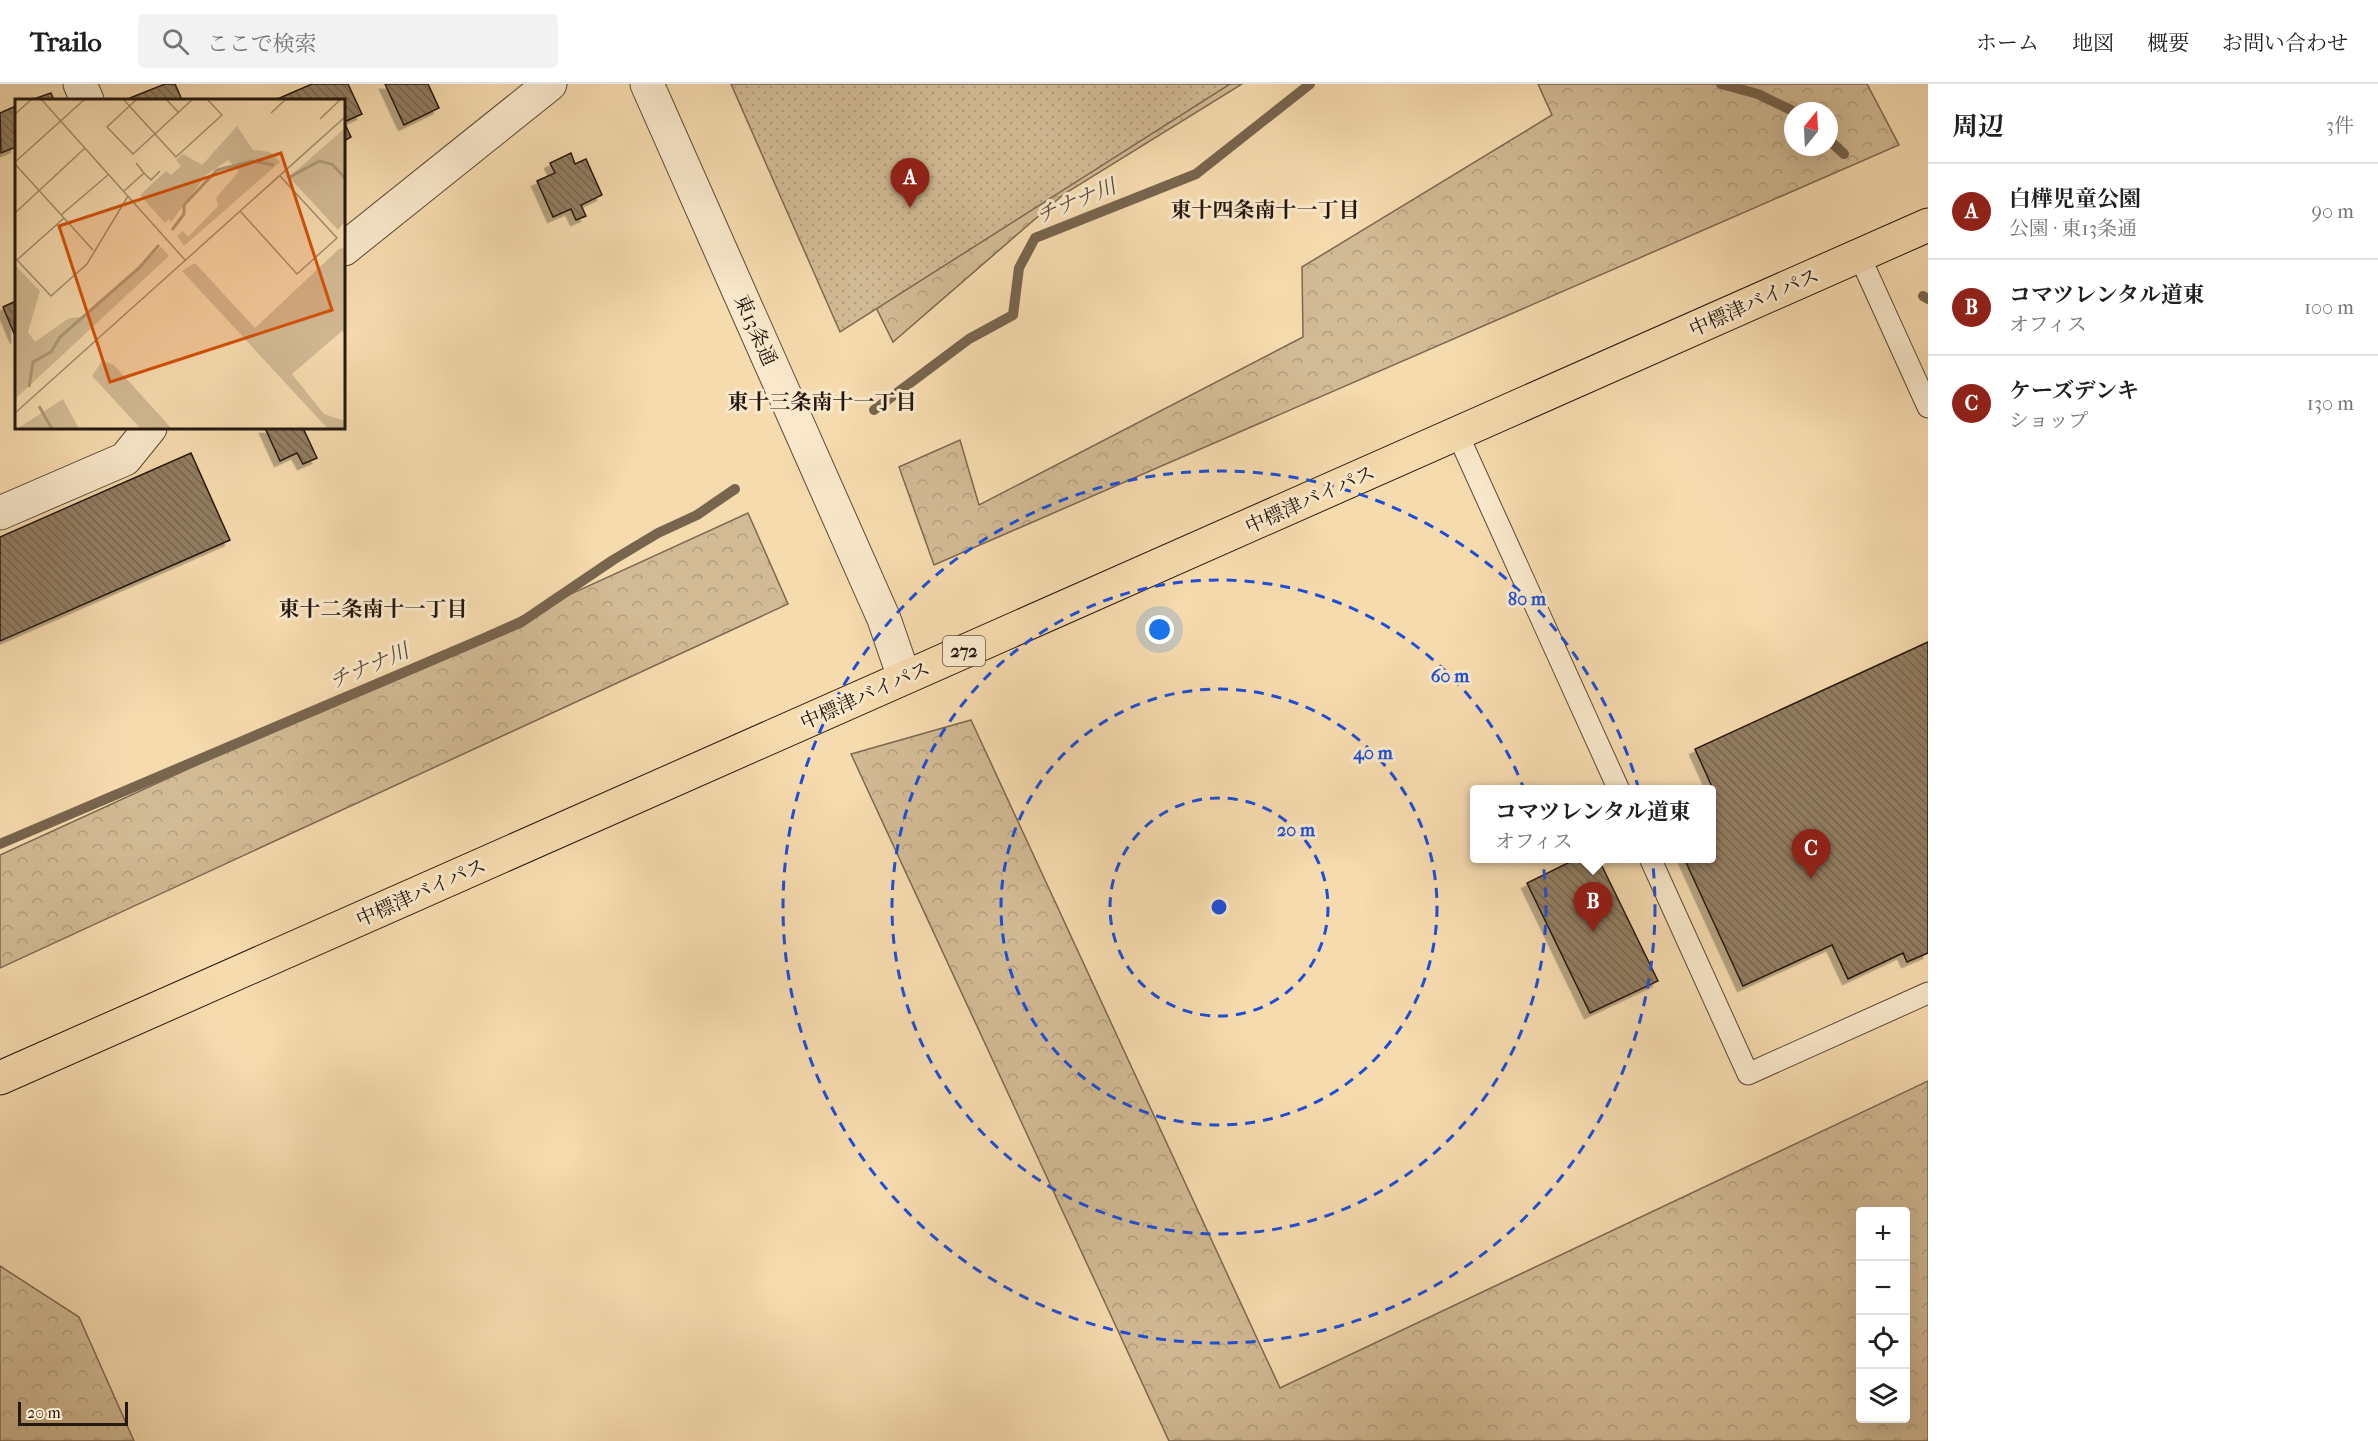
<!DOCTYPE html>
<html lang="ja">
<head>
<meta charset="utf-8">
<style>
  body { margin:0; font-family:"IM FELL French Canon","Noto Serif JP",serif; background:#f2f2f2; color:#202124 }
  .controls { position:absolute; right:18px; bottom:18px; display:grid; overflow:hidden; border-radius:6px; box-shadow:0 6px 24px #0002 }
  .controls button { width:54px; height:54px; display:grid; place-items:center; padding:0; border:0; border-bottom:2px solid #e0e0e0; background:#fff; color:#202124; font:30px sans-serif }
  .compass { position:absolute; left:1784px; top:18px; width:54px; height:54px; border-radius:50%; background:#fff; box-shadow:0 6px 24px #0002; rotate:18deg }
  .scale { position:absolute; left:18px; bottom:15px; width:110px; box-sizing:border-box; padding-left:6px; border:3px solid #25180e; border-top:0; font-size:16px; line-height:21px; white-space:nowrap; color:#25180e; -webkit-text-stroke:4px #f9e8cb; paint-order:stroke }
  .you { position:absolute; left:1160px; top:546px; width:21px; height:21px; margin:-15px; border:4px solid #fff; border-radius:50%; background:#1a73e8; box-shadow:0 0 0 9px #1a73e833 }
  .badge { display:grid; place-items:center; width:39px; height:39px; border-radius:50%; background:#8f2418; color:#fff; font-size:20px; font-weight:700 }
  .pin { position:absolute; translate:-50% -50px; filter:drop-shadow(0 2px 3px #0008) }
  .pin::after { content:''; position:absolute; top:32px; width:21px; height:18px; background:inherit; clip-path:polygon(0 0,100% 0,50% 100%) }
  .popup { position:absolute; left:1470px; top:701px; width:246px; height:78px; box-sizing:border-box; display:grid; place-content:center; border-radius:6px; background:#fff; filter:drop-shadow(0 2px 4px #0005); font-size:20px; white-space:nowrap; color:#757577 }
  .popup b { font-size:22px; color:#202124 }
  .popup::after { content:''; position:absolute; left:50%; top:100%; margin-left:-12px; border:12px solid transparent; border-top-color:#fff }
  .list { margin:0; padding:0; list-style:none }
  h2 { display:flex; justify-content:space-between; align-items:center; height:78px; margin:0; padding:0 24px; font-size:26px }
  h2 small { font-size:20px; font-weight:400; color:#757577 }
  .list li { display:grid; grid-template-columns:39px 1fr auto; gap:18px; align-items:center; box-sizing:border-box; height:96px; padding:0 24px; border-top:2px solid #e0e0e0 }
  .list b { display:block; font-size:22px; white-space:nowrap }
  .list p { margin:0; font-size:20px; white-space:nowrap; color:#757577 }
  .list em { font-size:20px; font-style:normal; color:#757577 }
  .icon { flex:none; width:33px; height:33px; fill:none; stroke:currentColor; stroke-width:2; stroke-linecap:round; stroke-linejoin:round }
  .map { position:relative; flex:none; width:1928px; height:1357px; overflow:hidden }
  header { display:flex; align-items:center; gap:36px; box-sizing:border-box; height:84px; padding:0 30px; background:#fff; border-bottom:2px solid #e0e0e0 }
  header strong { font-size:28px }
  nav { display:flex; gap:33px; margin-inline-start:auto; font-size:21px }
  .search { width:420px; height:54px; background:#f2f2f2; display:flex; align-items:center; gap:15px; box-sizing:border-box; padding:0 21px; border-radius:6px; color:#757577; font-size:22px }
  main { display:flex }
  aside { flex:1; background:#fff }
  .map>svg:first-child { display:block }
  .forest { fill:url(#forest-crowns); stroke:#7c6951; stroke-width:1.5; fill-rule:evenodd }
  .park { fill:url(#park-dots); stroke:#7c6951; stroke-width:1.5 }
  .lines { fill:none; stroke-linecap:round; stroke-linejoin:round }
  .stream { stroke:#78654e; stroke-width:10 }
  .building { fill:url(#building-back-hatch); stroke:#25180e; stroke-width:1.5; filter:url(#shadow) }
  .lane-casing { stroke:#594936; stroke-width:23 }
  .street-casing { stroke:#594936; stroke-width:35 }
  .highway-casing { stroke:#25180e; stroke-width:35 }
  .lane { stroke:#f9e8cb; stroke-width:21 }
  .street { stroke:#f9e8cb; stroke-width:33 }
  .highway { stroke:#f6dbaf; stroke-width:33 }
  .ring { fill:none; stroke:#1d4ed8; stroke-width:3; stroke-dasharray:10 8 }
  .labels { text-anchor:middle; stroke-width:6; stroke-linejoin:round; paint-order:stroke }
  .shield { fill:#f9e8cb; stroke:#655647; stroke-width:1.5 }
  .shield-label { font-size:18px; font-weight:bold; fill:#25180e }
  .street-label { font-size:20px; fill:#25180e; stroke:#f9e8cb }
  .water-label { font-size:21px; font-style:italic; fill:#5c4c38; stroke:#f9e8cb }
  .neighbourhood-label { font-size:21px; font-weight:bold; fill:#25180e; stroke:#f9e8cb }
  .inset-river { fill:none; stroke:#af9978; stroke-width:3 }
  .inset-road { fill:none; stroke:#a28d6f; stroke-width:1.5 }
  .view { fill:#d4520c; fill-opacity:0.15; stroke:#d4520c; stroke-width:3 }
  .inset-edge { fill:none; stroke:#25180e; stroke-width:3 }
  .centre { fill:#1d4ed8; stroke:#f9e8cb; stroke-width:3 }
  .ring-label { font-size:18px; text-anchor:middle; font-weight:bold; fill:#1d4ed8; stroke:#f9e8cb; stroke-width:6; stroke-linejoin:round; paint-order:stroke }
</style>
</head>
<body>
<header>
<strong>Trailo</strong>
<div class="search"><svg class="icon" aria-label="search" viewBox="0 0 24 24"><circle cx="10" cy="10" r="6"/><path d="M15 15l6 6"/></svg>ここで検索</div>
<nav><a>ホーム</a><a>地図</a><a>概要</a><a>お問い合わせ</a></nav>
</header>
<main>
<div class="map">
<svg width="1928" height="1357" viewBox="0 0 1928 1357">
  <defs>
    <pattern id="forest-crowns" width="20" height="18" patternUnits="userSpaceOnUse" patternTransform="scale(1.5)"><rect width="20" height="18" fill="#d2ba94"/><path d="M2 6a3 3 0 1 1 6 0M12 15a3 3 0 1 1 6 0" fill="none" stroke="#b49f7e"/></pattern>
    <pattern id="park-dots" width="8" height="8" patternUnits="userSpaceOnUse" patternTransform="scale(1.5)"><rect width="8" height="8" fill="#d2ba94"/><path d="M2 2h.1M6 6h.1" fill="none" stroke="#b49f7e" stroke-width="1.8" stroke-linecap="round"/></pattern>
    <pattern id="building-back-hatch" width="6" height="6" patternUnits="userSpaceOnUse" patternTransform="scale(1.5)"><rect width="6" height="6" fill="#927d62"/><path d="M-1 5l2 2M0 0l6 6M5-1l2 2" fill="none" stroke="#77654f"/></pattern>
    <filter id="shadow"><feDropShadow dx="-5.5" dy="5.5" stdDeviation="0" flood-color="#0004"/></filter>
  </defs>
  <rect width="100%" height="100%" fill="#f6dbaf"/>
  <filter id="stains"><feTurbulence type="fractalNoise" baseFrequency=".00333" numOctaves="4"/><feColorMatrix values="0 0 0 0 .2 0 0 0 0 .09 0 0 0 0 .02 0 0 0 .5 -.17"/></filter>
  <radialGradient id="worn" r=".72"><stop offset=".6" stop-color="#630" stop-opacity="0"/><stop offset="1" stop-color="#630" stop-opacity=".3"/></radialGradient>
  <g class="forest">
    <path d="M 1091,0 L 1242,0 L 1064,110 L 893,258 L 839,148 Z"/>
    <path d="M 1538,0 L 1867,0 L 1899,61 L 934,481 L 899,383 L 960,356 L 979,421 L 1303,253 L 1302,183 L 1552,31 ZM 1793,27 L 1829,27 L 1829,63 L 1793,63 Z"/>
    <path d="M 748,429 L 788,520 L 0,884 L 0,771 Z"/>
    <path d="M 971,636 L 1280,1304 L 1928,997 L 1928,1357 L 1169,1357 L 851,670 ZM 1860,1128 L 1906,1128 L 1906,1334 L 1860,1334 Z"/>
    <path d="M 0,1182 L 79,1233 L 134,1357 L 0,1357 Z"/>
  </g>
  <path class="park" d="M 731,0 L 1230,0 L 840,248 Z"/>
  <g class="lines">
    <g class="stream">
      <path d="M 1721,0 L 1758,10 L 1793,27"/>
      <path d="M 1829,56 L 1844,70"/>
      <path d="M 1923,212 L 1928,215"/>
      <path d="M 874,326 L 969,255 L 1013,231 L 1019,184 L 1035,154 L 1196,90 L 1310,0"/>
      <path d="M 0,760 L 520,539 L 613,476 L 658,449 L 697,431 L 735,405"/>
    </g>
  </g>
  <g class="building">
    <path d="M 165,0 L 175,0 L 182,16 L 131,16 L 130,14 Z"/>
    <path d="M 312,0 L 348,0 L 362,30 L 344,38 L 351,53 L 344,57 L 344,16 L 275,16 Z"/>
    <path d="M 385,0 L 428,0 L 439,24 L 404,41 Z"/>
    <path d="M 51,9 L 54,16 L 31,16 Z"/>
    <path d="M 16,22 L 16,63 L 1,69 L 0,29 Z"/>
    <path d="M 571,69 L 575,80 L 586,75 L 602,111 L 581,121 L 586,132 L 576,136 L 571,125 L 553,133 L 537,97 L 555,89 L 550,79 Z"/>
    <path d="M 16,217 L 16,254 L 3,223 Z"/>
    <path d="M 265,344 L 303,344 L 317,374 L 303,380 L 297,369 L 280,377 Z"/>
    <path d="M 191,369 L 230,456 L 0,557 L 0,453 Z"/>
    <path d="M 1928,558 L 1928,869 L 1907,878 L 1903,869 L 1848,895 L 1832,861 L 1743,902 L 1684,774 L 1712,774 L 1712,706 L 1713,705 L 1695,665 Z"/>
    <path d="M 1578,774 L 1598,774 L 1658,897 L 1590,929 L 1527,799 Z"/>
  </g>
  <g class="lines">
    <g class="lane-casing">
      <g id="lane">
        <path d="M 1859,171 L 1928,323"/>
        <path d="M 1458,351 L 1619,706"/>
        <path d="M 1650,774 L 1748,990 L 1928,909"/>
      </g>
    </g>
    <g class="street-casing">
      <g id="street">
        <path d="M 80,0 L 87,16"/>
        <path d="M 647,0 L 884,535 L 904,593"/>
        <path d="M 344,165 L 550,0"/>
        <path d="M 0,429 L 125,375 L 150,344"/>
      </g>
    </g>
    <g class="highway-casing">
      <path id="highway" d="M 0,994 L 1928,141"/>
    </g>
    <use href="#lane" class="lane"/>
    <use href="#street" class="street"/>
    <use href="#highway" class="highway"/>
  </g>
  <g class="ring">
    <circle cx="1219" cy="823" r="109"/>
    <circle cx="1219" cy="823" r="218"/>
    <circle cx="1219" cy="823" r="327"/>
    <circle cx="1219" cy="823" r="436"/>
  </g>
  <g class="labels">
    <rect class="shield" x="943" y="552" width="42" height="30" rx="4.5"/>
    <g class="shield-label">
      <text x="964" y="573">272</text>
    </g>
    <g class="street-label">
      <text transform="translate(1754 218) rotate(-24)" y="7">中標津バイパス</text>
      <text transform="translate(756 246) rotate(66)" y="7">東13条通</text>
      <text transform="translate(1310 415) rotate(-24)" y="7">中標津バイパス</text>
      <text transform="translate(865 611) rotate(-24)" y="7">中標津バイパス</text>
      <text transform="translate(421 808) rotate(-24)" y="7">中標津バイパス</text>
    </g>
    <g class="water-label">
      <text transform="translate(1076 117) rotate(-22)" y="7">チナナ川</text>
      <text transform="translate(369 582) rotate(-23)" y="7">チナナ川</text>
    </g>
    <g class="neighbourhood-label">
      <text x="1265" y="133">東十四条南十一丁目</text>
      <text x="822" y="325">東十三条南十一丁目</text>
      <text x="373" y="532">東十二条南十一丁目</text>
    </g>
  </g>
  <g transform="translate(15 15)">
    <rect width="330" height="330" fill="#f6dbaf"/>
    <path d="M 222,27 L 238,51 L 255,53 L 265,63 L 169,147 L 162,137 L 168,132 L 173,138 L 203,107 L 201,99 L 224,72 L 213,61 L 191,76 L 156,123 L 146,112 ZM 330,29 L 330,122 L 323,131 L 274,78 ZM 146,148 L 154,157 L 0,300 L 0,166 L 25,192 L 13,233 L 20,243 L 54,219 L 70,218 ZM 330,149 L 330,235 L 327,232 L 277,275 L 309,315 L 330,322 L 330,330 L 313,330 L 167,172 L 180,164 L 240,229 L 324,150 ZM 87,262 L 99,266 L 157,330 L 126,330 L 77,277 ZM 48,300 L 64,330 L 2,330 Z" fill="#d2ba94"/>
    <path d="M 168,55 L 194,70 L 150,124 L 125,96 L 151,72 L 156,76 L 166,67 L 161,61 Z" fill="#d2ba94"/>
    <path class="inset-river" d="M 273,79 L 304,62 L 317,65 L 330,79M 157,131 L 169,115 L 169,106 L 202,71 L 237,62 L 259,66M 14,288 L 18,263 L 36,253 L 45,238 L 124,169 L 144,146M 24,307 L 37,330"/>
    <path class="inset-road" d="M 26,0 L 170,161M 108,0 L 161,58 L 207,16 L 192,0M 122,0 L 92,28 L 118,55 L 178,0M 151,0 L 164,14M 256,14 L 271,0M 0,15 L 17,0M 305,20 L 326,0M 0,63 L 70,0M 0,65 L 78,151M 129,74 L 136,81 L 145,72M 109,92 L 129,74 L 121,64M 225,112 L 282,175 L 322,139 L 265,77M 0,114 L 70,49M 46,116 L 94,75M 0,159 L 36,197 L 72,165 L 113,97M 2,161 L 49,119M 0,314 L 330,18"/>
    <path class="view" d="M 266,54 L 317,211 L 95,283 L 44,127 Z"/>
    <rect width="330" height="330" class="inset-edge"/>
  </g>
  <circle cx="1219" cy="823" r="9" class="centre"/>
  <g class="ring-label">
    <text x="1527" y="521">80 m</text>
    <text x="1450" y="598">60 m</text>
    <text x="1373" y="675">40 m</text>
    <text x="1296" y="752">20 m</text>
  </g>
  <rect width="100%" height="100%" filter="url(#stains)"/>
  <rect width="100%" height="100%" fill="url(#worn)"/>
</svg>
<div class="controls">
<button>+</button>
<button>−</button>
<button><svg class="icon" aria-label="locate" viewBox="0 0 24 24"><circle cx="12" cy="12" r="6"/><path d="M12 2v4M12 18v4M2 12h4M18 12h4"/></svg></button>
<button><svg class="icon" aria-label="layers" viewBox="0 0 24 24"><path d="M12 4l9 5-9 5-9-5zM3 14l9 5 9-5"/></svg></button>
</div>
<svg class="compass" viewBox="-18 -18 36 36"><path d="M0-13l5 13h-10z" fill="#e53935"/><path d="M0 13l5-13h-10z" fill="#757577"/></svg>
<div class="scale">20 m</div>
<div class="you"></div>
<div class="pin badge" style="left:910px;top:124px">A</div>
<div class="pin badge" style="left:1593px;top:848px">B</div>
<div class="popup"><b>コマツレンタル道東</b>オフィス</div>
<div class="pin badge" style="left:1811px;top:795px">C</div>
</div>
<aside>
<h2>周辺<small>3件</small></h2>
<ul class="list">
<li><span class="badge">A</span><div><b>白樺児童公園</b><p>公園 · 東13条通</p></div><em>90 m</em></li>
<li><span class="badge">B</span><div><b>コマツレンタル道東</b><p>オフィス</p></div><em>100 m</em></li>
<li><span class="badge">C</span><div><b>ケーズデンキ</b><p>ショップ</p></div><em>130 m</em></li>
</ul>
</aside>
</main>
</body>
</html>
